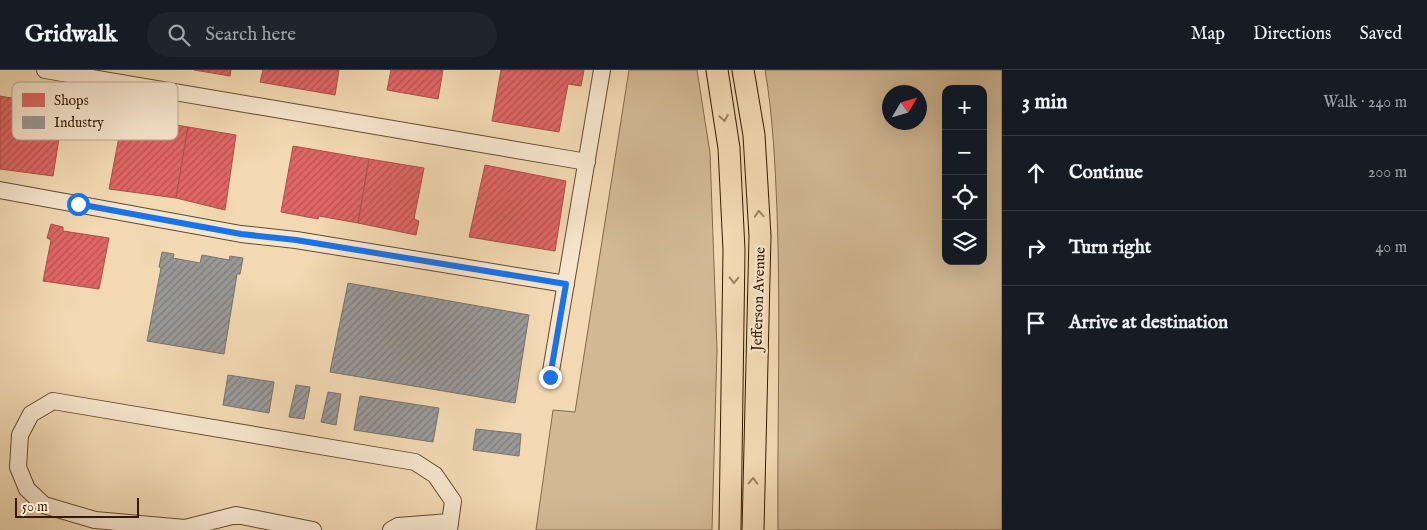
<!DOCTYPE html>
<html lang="en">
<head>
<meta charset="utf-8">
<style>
  body { margin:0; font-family:"IM FELL English",serif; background:#20242c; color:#f1f3f6 }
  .controls { position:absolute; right:15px; top:15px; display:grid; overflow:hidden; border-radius:10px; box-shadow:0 5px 20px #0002 }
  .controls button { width:45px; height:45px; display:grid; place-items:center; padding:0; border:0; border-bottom:1px solid #363941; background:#171b24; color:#f1f3f6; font:25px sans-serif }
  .compass { position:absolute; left:882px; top:15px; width:45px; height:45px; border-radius:50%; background:#171b24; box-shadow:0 5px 20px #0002; rotate:52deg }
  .scale { position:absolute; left:15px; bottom:12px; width:124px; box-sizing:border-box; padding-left:5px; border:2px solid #321b01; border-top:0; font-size:14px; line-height:18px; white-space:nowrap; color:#321b01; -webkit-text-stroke:4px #f7e6ce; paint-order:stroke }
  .stop { position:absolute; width:15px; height:15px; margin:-11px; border:4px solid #1a73e8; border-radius:50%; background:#fff }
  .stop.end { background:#1a73e8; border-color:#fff; box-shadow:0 1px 5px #0008 }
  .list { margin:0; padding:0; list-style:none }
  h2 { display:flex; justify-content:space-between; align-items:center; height:65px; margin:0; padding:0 20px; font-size:21px }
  h2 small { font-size:16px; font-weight:400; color:#9ea1a6 }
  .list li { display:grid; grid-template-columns:32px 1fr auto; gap:15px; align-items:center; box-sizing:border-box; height:75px; padding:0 20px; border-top:1px solid #363941 }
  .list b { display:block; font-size:19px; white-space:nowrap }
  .list em { font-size:16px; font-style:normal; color:#9ea1a6 }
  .icon { flex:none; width:28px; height:28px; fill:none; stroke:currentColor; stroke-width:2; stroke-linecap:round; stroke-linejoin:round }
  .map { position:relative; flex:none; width:1002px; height:460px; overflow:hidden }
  header { display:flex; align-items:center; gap:30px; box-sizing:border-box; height:70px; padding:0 25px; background:#171b24; border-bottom:1px solid #363941 }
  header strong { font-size:24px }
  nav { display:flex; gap:28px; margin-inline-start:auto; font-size:18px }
  .search { width:350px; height:45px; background:#20242c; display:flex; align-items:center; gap:12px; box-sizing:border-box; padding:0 18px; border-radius:28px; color:#9ea1a6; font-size:19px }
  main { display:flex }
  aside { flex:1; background:#171b24 }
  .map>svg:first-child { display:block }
  .green { fill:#d1b995; stroke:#826a4b; fill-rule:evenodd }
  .shops { fill:url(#shops-hatch); stroke:#ac5048 }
  .industry { fill:url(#industry-hatch); stroke:#7a736b }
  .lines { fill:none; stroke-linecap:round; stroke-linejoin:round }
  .minor-casing { stroke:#624a2e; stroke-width:18 }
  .major-casing { stroke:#321b01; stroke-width:23 }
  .minor { stroke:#f7e6ce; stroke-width:16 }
  .major { stroke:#f2d9b3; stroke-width:21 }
  .oneway { stroke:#9c8463 }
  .route { stroke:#1a73e8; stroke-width:6 }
  .labels { text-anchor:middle; stroke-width:5; stroke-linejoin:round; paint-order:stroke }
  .street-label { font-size:15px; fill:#321b01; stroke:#f7e6ce }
  .key { fill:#f7e6ce; stroke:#bca990; stroke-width:1 }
  .key-label { font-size:14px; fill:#321b01 }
</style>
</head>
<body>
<header>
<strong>Gridwalk</strong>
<div class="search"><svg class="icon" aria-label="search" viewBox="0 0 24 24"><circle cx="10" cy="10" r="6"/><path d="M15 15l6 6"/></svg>Search here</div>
<nav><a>Map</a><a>Directions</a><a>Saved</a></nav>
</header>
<main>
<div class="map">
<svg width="1002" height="460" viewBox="0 0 1002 460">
  <defs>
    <pattern id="shops-hatch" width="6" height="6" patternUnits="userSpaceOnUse" patternTransform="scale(1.25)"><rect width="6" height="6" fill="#e06666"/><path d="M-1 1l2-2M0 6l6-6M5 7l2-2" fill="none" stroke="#b65352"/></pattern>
    <pattern id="industry-hatch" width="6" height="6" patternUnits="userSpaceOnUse" patternTransform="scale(1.25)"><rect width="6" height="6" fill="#999"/><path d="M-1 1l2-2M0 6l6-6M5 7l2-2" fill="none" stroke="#7d7c7a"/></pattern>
  </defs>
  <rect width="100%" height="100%" fill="#f2d9b3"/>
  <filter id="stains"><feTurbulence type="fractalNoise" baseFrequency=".004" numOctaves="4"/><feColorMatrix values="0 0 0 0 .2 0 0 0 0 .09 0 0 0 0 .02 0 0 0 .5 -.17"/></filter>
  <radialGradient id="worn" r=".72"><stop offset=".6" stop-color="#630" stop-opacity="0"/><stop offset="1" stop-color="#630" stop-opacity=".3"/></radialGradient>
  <g class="green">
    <path d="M 629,0 L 697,0 L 710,83 L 717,279 L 712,460 L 536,460 L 553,340 L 575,342 Z"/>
    <path d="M 765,0 L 1002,0 L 1002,460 L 778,460 C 777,353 781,247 777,140 C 775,94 773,46 765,0 ZM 946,19 L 983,19 L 983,191 L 946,191 ZM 919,22 L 919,52 L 889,52 L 889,22 Z"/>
  </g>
  <g class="shops">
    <path d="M 194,0 L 231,0 L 230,6 Z"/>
    <path d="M 263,0 L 339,0 L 335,25 L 260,12 Z"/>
    <path d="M 391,0 L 443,0 L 438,29 L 387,20 Z"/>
    <path d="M 501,0 L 584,0 L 581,16 L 568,14 L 559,62 L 492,51 Z"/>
    <path d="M 0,26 L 64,37 L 53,106 L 0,99 Z"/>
    <path d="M 123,46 L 188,57 L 176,128 L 109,119 Z"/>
    <path d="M 188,57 L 236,65 L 225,140 L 176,128 Z"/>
    <path d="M 293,76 L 369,89 L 358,153 L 319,146 L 318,149 L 281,142 Z"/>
    <path d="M 369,89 L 424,98 L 414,149 L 419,151 L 416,165 L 358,153 Z"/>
    <path d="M 485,95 L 566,111 L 555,181 L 469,167 Z"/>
    <path d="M 51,154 L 63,157 L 63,161 L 109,168 L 99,219 L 43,211 L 51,170 L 47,168 Z"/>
  </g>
  <g class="industry">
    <path d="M 162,182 L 174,184 L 173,188 L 200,193 L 202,185 L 229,190 L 230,186 L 243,188 L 240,204 L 237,204 L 224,284 L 147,271 L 161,198 L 159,197 Z"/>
    <path d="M 348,213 L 529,245 L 515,333 L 330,302 Z"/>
    <path d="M 228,305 L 274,312 L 269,343 L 223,335 Z"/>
    <path d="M 296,315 L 310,317 L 304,349 L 289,347 Z"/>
    <path d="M 328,322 L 341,324 L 336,355 L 321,352 Z"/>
    <path d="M 360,326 L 439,338 L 433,372 L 354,360 Z"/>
    <path d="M 476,359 L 521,364 L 519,386 L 473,380 Z"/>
  </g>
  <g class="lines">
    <g class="minor-casing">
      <g id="minor">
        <path d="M 45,0 L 587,92"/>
        <path d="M 0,120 L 241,164 L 296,170 L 566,214"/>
        <path d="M 550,307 L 602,0"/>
        <path d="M 313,460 L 236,445 L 185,458 L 95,450 L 44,435 L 27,419 L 18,397 L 20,365 L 31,344 L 53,331 L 415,392 L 435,405 L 453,431 L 449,460"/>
        <path d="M 391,460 L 398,456 L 450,452"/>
      </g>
    </g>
    <g class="major-casing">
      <g id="major">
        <path d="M 717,0 L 729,78 L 734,180 L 730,460"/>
        <path d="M 743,0 L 754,65 L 760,166 L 753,460"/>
      </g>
    </g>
    <use href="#minor" class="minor"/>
    <use href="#major" class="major"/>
  </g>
  <defs><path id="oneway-chevron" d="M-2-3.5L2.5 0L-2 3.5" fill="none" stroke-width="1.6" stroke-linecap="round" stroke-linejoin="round" transform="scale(1.25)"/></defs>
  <g class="oneway">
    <use href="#oneway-chevron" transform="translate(724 48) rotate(81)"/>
    <use href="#oneway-chevron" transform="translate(759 144) rotate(-94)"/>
    <use href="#oneway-chevron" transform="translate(734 210) rotate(91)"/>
    <use href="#oneway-chevron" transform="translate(753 411) rotate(-89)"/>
  </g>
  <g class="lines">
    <path class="route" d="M 78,134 L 241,164 L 296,170 L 566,214 L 550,307"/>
  </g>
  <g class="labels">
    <g class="street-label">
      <text transform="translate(758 229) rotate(-88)" y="5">Jefferson Avenue</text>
    </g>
  </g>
  <rect x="12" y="12" width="166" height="58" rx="8" class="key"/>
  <rect x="22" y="23" width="23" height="14" fill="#e06666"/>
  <rect x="22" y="46" width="23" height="13" fill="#999"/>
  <g class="key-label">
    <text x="54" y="35">Shops</text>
    <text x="54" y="57">Industry</text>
  </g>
  <rect width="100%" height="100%" filter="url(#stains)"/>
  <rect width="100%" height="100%" fill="url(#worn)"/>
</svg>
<div class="controls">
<button>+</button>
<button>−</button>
<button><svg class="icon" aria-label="locate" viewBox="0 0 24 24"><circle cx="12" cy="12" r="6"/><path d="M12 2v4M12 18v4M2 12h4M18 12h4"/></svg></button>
<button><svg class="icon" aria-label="layers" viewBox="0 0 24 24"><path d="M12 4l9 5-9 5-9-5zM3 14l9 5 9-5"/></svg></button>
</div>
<svg class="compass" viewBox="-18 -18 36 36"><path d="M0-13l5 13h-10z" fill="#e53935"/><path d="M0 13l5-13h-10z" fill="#9ea1a6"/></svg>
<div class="scale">50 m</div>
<div class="stop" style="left:78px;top:134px"></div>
<div class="stop end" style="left:550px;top:307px"></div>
</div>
<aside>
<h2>3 min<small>Walk · 240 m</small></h2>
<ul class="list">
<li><svg class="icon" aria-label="ahead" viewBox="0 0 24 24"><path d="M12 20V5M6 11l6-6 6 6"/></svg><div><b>Continue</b></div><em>200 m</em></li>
<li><svg class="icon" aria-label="right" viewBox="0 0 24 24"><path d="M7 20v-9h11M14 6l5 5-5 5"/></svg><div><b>Turn right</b></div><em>40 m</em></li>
<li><svg class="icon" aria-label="arrive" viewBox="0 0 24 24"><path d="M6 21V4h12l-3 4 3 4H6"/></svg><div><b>Arrive at destination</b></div></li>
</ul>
</aside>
</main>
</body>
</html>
